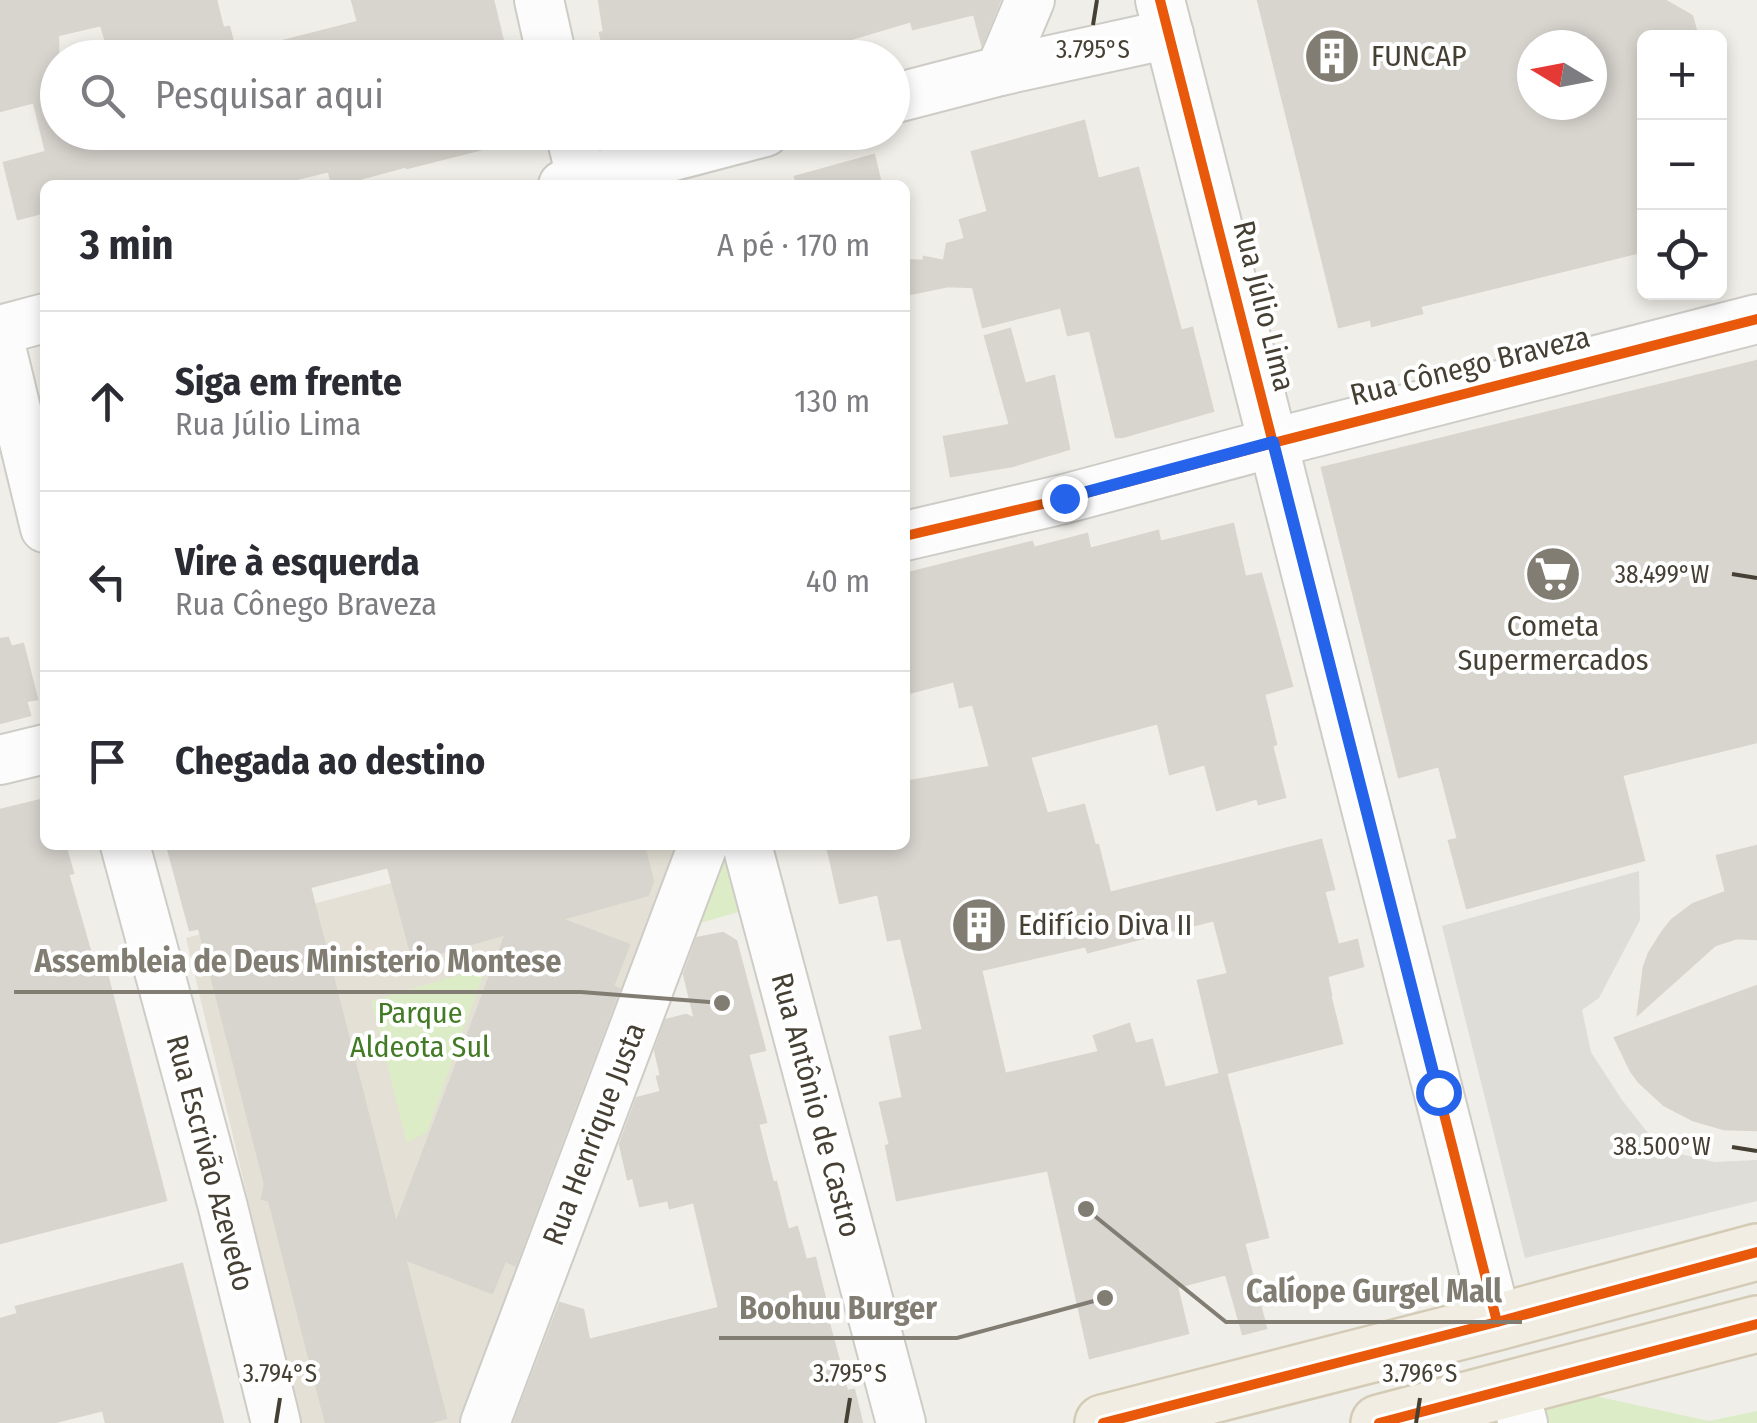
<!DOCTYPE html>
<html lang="pt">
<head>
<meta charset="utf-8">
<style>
  body { margin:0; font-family:"Fira Sans Condensed",sans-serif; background:#f2f2f3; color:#2b2b33 }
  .controls { position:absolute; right:30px; top:30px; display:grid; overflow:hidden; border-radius:15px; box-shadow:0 5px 15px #0003 }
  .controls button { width:90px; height:90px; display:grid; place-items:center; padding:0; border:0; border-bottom:2px solid #e1e1e2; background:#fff; color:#2b2b33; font:50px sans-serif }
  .compass { position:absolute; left:1517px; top:30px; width:90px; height:90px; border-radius:50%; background:#fff; box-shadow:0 5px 15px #0003; rotate:280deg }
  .stop { position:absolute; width:30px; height:30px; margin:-22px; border:8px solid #2563eb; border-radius:50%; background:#fff }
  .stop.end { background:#2563eb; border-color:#fff; box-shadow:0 2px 10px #0008 }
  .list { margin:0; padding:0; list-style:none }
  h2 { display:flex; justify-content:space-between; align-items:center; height:130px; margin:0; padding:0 40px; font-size:42px }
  h2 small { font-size:32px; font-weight:400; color:#7c7c81 }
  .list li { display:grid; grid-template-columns:65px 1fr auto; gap:30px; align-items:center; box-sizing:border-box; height:180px; padding:0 40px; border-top:2px solid #e1e1e2 }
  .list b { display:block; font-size:38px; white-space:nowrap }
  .list p { margin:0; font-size:32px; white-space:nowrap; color:#7c7c81 }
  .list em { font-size:32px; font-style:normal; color:#7c7c81 }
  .icon { flex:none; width:55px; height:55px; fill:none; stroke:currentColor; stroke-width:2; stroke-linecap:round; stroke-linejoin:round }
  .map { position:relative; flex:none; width:1757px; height:1423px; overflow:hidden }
  .search { position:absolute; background:#fff; box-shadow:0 5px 15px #0003; left:40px; top:40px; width:870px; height:110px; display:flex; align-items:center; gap:25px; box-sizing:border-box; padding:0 35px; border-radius:55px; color:#7c7c81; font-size:38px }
  .panel { position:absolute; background:#fff; box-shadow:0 5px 15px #0003; left:40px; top:180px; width:870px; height:670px; border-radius:15px }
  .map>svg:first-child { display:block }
  .residential { fill:#e4e0d5 }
  .green { fill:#dcecc7 }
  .parking { fill:#dfddd8 }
  .building { fill:#d8d5cf; stroke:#d8d5ce; stroke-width:2.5; fill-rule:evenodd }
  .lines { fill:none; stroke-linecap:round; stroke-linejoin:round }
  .minor-casing { stroke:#ceccc6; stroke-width:52 }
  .major-casing { stroke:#d3cbb5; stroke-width:60 }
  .minor { stroke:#fdfcfc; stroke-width:48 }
  .major { stroke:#f1ede2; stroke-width:55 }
  .cycleway-casing { stroke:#fff; stroke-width:16 }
  .cycleway { stroke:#e8590c; stroke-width:10 }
  .route { stroke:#2563eb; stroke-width:12 }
  .ticks { fill:none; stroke:#464034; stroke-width:4 }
  .labels { text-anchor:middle; stroke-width:8; stroke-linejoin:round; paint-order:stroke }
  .poi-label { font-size:30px; fill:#464034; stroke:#fff; text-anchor:start }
  .street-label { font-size:30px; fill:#464034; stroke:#fff }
  .park-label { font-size:30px; fill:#437a25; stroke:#fff }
  .ticks-label { font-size:25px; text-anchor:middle; fill:#464034; stroke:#fff; stroke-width:8; stroke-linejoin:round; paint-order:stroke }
  .leader { fill:none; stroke:#827d73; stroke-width:4 }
  .callout-dot { fill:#827d73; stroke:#fff; stroke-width:4 }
  .callout-label { font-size:32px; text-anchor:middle; font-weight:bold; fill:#827d73; stroke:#fff; stroke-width:8; stroke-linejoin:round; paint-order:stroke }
</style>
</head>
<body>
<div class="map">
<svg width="1757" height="1423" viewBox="0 0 1757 1423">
  <rect width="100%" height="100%" fill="#f0eee8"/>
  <path class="residential" d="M 534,845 L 682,845 L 499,1332 L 462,1423 L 301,1423 L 186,938 Z"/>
  <g class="green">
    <path d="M 740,845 L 756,907 L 679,929 L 713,855 Z"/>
    <path d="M 486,967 L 427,1132 L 407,1143 L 371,1001 Z"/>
    <path d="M 1595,1396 L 1709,1421 L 1757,1411 L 1757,1423 L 1547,1423 L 1543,1409 Z"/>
  </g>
  <path class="parking" d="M 1639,871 L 1640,920 L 1599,998 L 1582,1010 L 1591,1052 L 1622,1100 L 1648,1133 L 1676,1153 L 1714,1162 L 1757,1160 L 1757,1201 L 1525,1258 L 1442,926 Z"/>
  <g class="building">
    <path d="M 0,0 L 216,0 L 223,28 L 229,27 L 237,58 L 111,58 L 101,25 L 58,35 L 58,132 L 68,132 L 69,138 L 93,132 L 508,132 L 510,142 L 407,168 L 407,166 L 337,185 L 332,185 L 329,171 L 276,184 L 276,183 L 269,184 L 268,179 L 245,185 L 45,185 L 45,212 L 18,219 L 4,163 L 46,152 L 34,102 L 0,111 Z"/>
    <path d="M 352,0 L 493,0 L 507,58 L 257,58 L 256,48 L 358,22 Z"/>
    <path d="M 599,0 L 1000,0 L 982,44 L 974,14 L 913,29 L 911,21 L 787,58 L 606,58 L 600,33 L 604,32 Z"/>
    <path d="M 1258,0 L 1664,0 L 1692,16 L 1698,38 L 1644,38 L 1644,251 L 1420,306 L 1422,313 L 1372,326 L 1371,319 L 1339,327 ZM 1532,45 L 1592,45 L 1592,105 L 1532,105 Z"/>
    <path d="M 1084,121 L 1098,179 L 1138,168 L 1181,331 L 1192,328 L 1213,411 L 1122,437 L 1116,437 L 1090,330 L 1068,335 L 1061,307 L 983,327 L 973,287 L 948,286 L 905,295 L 905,260 L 924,261 L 924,257 L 944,261 L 947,244 L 965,239 L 960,220 L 988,212 L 972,152 Z"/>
    <path d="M 874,155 L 881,185 L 797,185 L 795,177 Z"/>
    <path d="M 1010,329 L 1025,384 L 1054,376 L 1069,449 L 1012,466 L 951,476 L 944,437 L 1010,425 L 985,336 Z"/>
    <path d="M 1757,361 L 1757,742 L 1622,775 L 1644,860 L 1467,908 L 1449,841 L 1458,839 L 1439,766 L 1399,777 L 1322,468 Z"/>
    <path d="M 1233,524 L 1245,577 L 1261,574 L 1292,686 L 1264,694 L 1276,744 L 1272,746 L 1285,797 L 1259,804 L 1257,798 L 1217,810 L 1205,764 L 1170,774 L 1158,723 L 1030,757 L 1047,814 L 1084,805 L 1095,846 L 1098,845 L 1110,893 L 1321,840 L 1334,889 L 1324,891 L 1338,945 L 1357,940 L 1363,966 L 1327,976 L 1331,995 L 1330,995 L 1342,1043 L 1226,1073 L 1268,1237 L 1244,1243 L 1266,1328 L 1243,1334 L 1226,1274 L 1177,1287 L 1188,1333 L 1090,1358 L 1048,1170 L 897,1200 L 886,1146 L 890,1145 L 880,1103 L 903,1098 L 890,1037 L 923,1030 L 901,938 L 888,940 L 878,894 L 840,903 L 827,845 L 905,845 L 905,782 L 990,767 L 973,704 L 960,707 L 954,681 L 905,694 L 905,574 L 1032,542 L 1034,548 L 1087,534 L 1090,549 L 1158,531 L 1160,542 ZM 1214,920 L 1228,974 L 1198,981 L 1220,1074 L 1165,1088 L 1152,1040 L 1135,1044 L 1129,1024 L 1094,1036 L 1099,1052 L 1005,1074 L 981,970 L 1086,946 L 1088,952 Z"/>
    <path d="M 8,638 L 11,647 L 23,644 L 37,699 L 26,701 L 30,715 L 0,723 L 0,639 Z"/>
    <path d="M 45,799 L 45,845 L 65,845 L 73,873 L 68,874 L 94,965 L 104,963 L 166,1200 L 0,1243 L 0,810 Z"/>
    <path d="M 167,845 L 620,845 L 622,852 L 644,847 L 653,881 L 648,895 L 561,919 L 629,945 L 613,986 L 619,989 L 515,1265 L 505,1261 L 492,1293 L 405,1259 L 446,1418 L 426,1423 L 326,1423 L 269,1200 L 262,1199 L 265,1184 L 199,928 L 190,930 ZM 388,867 L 413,960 L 506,934 L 396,1224 L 310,887 Z"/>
    <path d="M 1757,846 L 1757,939 L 1737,938 L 1715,945 L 1638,1014 L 1644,967 L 1649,953 L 1663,931 L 1672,920 L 1693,904 L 1726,892 L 1717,856 Z"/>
    <path d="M 723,933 L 736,941 L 765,1050 L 748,1054 L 766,1122 L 758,1124 L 773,1183 L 776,1182 L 788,1230 L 797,1227 L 806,1260 L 815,1258 L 830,1319 L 828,1320 L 847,1391 L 854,1390 L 862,1423 L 514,1423 L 560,1303 L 583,1310 L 589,1340 L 719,1308 L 694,1202 L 670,1208 L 668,1200 L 640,1206 L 633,1177 L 628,1179 L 620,1144 L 637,1098 L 661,1092 L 657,1077 L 661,1076 L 655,1050 L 666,1020 L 686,1015 L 695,1019 L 684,974 L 697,938 Z"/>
    <path d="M 1757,986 L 1757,1130 L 1724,1129 L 1693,1120 L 1664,1105 L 1639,1082 L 1631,1071 L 1615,1038 Z"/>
    <path d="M 182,1264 L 223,1423 L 106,1423 L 103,1410 L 51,1423 L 0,1423 L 0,1319 L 18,1314 L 16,1307 Z"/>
  </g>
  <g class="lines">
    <g class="minor-casing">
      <g id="minor">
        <path d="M 539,0 L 552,58"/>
        <path d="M 1160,0 L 1497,1322"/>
        <path d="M 1000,71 L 1030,0"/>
        <path d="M 892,99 L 1000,71 L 1169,34"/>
        <path d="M 570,132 L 583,185"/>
        <path d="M 563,185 L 765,132"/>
        <path d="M 0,330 L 45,318"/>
        <path d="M 0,343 L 45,528"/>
        <path d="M 905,536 L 1064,499 L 1273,443 L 1757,319"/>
        <path d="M 0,760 L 45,749"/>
        <path d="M 125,845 L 223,1207 L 276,1423"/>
        <path d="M 747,845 L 901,1423"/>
        <path d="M 1513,1387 L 1523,1423"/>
        <path d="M 485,1423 L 703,845"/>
      </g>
    </g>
    <g class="major-casing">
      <g id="major">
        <path d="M 1103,1423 L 1497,1322 L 1757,1252"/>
        <path d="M 1379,1423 L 1757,1324"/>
      </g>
    </g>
    <use href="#minor" class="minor"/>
    <use href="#major" class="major"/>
    <g class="cycleway-casing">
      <g id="cycleway">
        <path d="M 1160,0 L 1497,1322"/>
        <path d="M 905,536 L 1064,499 L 1273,443 L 1757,319"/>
        <path d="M 1103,1423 L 1497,1322 L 1757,1252"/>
        <path d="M 1379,1423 L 1757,1324"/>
      </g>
    </g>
    <use href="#cycleway" class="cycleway"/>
  </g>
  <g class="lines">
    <path class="route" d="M 1064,498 L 1273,442 L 1438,1092"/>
  </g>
  <path class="ticks" d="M 1093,25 L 1097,0M 1732,574 L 1757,578M 1732,1147 L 1757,1151M 276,1423 L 280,1398M 846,1423 L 850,1398M 1416,1423 L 1420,1398"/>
  <defs>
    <g id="building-disc" transform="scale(2.875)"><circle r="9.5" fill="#827d73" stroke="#fff"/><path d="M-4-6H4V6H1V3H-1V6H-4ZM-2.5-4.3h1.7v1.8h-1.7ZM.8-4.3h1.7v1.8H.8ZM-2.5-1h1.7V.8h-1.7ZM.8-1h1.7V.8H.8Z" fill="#fff"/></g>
    <g id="supermarket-disc" transform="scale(2.875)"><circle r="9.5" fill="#827d73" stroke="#fff"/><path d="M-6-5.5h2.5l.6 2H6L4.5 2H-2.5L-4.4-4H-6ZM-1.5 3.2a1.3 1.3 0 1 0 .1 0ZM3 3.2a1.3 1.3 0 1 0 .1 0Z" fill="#fff"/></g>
  </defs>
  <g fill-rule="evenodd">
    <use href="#building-disc" x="1332" y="56"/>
    <use href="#supermarket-disc" x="1553" y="574"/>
    <use href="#building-disc" x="979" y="925"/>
  </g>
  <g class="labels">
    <g class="poi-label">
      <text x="1371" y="66">FUNCAP</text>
      <text x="1553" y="636" text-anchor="middle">Cometa<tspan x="1553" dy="34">Supermercados</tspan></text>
      <text x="1018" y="935">Edifício Diva II</text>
    </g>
    <g class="street-label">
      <text transform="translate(1264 306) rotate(76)" y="10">Rua Júlio Lima</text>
      <text transform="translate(1470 366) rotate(-14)" y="10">Rua Cônego Braveza</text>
      <text transform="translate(816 1105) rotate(75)" y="10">Rua Antônio de Castro</text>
      <text transform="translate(594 1134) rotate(-69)" y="10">Rua Henrique Justa</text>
      <text transform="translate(210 1163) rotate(75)" y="10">Rua Escrivão Azevedo</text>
    </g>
    <g class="park-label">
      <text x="420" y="1023">Parque<tspan x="420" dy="34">Aldeota Sul</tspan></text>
    </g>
  </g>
  <g class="ticks-label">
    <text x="1093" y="58">3.795°S</text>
    <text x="1662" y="583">38.499°W</text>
    <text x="1662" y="1155">38.500°W</text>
    <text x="280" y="1382">3.794°S</text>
    <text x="850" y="1382">3.795°S</text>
    <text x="1420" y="1382">3.796°S</text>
  </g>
  <path class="leader" d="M722 1003L581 992H14M1086 1209L1226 1322H1522M1105 1298L957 1338H719"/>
  <g class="callout-dot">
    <circle cx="722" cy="1003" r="10"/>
    <circle cx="1086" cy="1209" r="10"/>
    <circle cx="1105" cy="1298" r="10"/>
  </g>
  <g class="callout-label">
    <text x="298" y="972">Assembleia de Deus Ministerio Montese</text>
    <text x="1374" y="1302">Calíope Gurgel Mall</text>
    <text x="838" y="1319">Boohuu Burger</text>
  </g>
</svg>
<div class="controls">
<button>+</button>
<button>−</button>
<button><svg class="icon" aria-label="locate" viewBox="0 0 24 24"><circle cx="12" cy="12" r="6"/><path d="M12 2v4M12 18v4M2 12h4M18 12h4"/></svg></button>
</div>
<svg class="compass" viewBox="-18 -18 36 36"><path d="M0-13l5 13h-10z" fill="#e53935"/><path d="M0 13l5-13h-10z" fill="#7c7c81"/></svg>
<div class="stop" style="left:1438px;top:1092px"></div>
<div class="stop end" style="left:1064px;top:498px"></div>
<div class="search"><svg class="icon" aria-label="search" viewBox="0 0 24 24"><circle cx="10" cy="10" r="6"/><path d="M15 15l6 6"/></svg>Pesquisar aqui</div>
<section class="panel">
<h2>3 min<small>A pé · 170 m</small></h2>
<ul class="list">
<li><svg class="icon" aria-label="ahead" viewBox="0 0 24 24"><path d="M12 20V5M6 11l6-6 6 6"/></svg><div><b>Siga em frente</b><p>Rua Júlio Lima</p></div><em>130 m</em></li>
<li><svg class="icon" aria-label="left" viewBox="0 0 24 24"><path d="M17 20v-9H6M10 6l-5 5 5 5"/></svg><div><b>Vire à esquerda</b><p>Rua Cônego Braveza</p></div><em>40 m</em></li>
<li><svg class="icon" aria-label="arrive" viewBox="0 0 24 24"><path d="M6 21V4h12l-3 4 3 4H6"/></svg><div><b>Chegada ao destino</b></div></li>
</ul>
</section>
</div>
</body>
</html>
